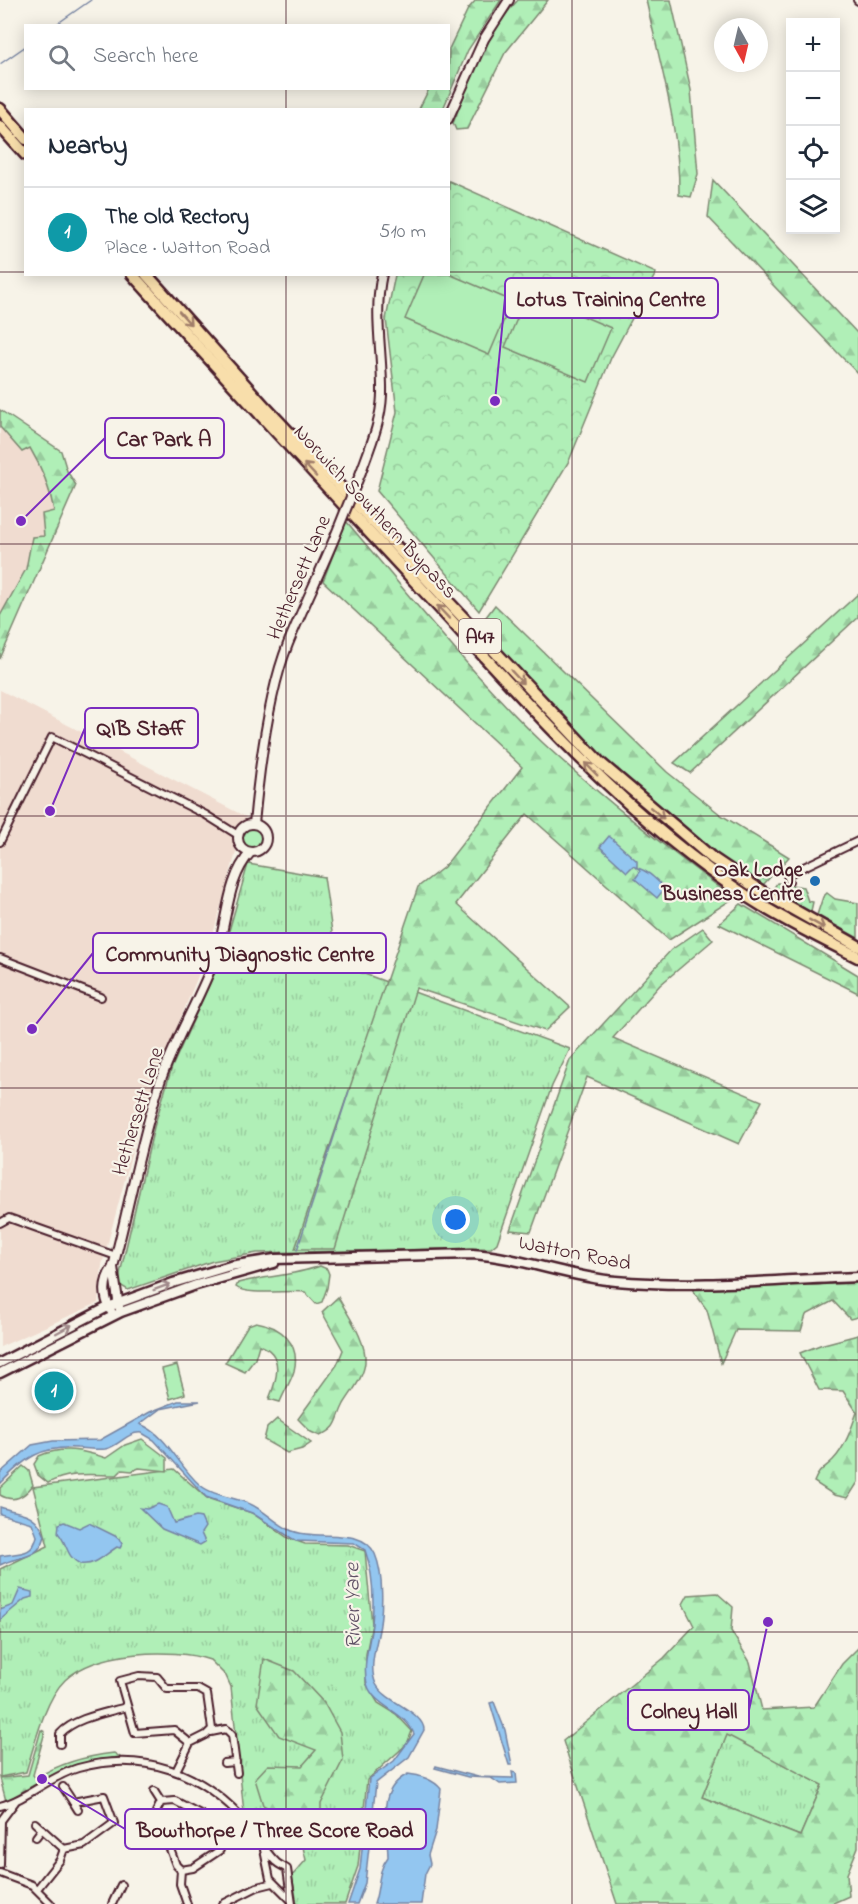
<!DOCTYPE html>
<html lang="en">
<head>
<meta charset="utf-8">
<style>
  body { margin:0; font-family:"Indie Flower",sans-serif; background:#f6f6f7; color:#1f2937 }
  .controls { position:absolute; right:18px; top:18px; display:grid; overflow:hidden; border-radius:0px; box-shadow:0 3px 15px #0003 }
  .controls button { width:54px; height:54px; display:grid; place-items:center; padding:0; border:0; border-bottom:2px solid #e0e1e3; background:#fff; color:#1f2937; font:30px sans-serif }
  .compass { position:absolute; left:714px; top:18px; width:54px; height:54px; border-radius:50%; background:#fff; box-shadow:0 3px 15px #0003; rotate:172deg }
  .you { position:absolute; left:456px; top:1220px; width:21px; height:21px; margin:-15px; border:4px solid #fff; border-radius:50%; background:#1a73e8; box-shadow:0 0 0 9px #1a73e833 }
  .badge { display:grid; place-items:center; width:39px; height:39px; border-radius:50%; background:#1f6fb2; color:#fff; font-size:20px; font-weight:700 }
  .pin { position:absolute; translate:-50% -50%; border:3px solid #fff; box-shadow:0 2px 6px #0006 }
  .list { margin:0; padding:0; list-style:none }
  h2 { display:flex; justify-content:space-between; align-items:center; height:78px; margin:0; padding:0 24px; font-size:26px }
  h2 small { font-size:20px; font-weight:400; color:#747a83 }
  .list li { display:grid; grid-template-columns:39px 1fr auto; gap:18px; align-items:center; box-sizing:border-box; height:90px; padding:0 24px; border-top:2px solid #e0e1e3 }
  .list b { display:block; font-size:22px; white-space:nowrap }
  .list p { margin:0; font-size:20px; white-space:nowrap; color:#747a83 }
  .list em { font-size:20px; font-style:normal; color:#747a83 }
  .icon { flex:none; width:33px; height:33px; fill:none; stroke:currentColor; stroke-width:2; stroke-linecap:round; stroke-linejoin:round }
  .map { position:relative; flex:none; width:858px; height:1904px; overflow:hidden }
  .search { position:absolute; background:#fff; box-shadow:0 3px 15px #0003; left:24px; top:24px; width:426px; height:66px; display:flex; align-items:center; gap:15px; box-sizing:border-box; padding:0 21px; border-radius:0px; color:#747a83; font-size:22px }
  .panel { position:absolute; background:#fff; box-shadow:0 3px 15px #0003; left:24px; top:108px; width:426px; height:168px; border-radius:0px }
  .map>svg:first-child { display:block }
  .built { fill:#f0dcd0 }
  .grass { fill:url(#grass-tufts); stroke:#7d8771; stroke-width:1.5 }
  .forest { fill:url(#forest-firs); stroke:#7d8771; stroke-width:1.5; fill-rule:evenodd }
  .park { fill:url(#park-crowns); stroke:#7d8771; stroke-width:1.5 }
  .garden { fill:#b0efb7; stroke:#7d8771; stroke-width:1.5 }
  .water { fill:#93c6f0; stroke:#7683a1; stroke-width:1.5 }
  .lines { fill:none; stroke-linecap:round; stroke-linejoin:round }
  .stream { stroke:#7683a1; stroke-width:1.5 }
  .minor-casing { stroke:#4a1f2b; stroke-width:10 }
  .tertiary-casing { stroke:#4a1f2b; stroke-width:12 }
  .secondary-casing { stroke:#4a1f2b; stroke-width:13 }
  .trunk-casing { stroke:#4a1f2b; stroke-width:15 }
  .minor { stroke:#f7f3e8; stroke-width:6 }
  .tertiary { stroke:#f7f3e8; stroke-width:8 }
  .secondary { stroke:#f7f3e8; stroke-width:8 }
  .trunk { stroke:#f8deab; stroke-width:10 }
  .tertiary-bridge-casing { stroke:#4a1f2b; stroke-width:12; stroke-linecap:butt }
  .tertiary-bridge { stroke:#f7f3e8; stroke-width:8 }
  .oneway { stroke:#a17e6b }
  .oneway2 { stroke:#a0898a }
  .grid { fill:none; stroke:#4a1f2b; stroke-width:1.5; stroke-opacity:0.55 }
  .poi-dot { fill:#1f6fb2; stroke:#f7f3e8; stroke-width:2 }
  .labels { text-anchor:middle; stroke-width:4.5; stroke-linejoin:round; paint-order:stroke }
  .shield { fill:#f7f3e8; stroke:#7e5f64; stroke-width:1.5 }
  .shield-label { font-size:20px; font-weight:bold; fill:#4a1f2b }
  .street-label { font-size:21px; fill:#4a1f2b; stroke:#f7f3e8 }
  .poi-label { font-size:21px; font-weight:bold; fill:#4a1f2b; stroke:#f7f3e8; text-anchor:end }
  .water-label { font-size:22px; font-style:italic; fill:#605166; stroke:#f7f3e8 }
  .leader { fill:none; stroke:#7b2cbf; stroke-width:2 }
  .callout-dot { fill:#7b2cbf; stroke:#f7f3e8; stroke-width:2 }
  .callout { fill:#f7f3e8; stroke:#7b2cbf; stroke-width:2 }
  .callout-label { font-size:22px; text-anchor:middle; font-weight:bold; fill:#4a1f2b }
</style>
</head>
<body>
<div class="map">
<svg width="858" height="1904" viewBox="0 0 858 1904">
  <defs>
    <pattern id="grass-tufts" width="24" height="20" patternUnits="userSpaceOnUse" patternTransform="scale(1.5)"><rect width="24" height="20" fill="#b0efb7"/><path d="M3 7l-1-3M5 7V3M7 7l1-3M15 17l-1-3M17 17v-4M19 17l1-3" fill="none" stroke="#99cc9e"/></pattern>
    <pattern id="forest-firs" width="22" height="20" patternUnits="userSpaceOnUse" patternTransform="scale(1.5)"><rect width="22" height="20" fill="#b0efb7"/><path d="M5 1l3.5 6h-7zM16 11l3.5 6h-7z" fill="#99cc9e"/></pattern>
    <pattern id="park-crowns" width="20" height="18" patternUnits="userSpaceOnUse" patternTransform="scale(1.5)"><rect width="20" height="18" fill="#b0efb7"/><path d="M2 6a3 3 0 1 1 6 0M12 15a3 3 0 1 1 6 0" fill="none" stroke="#99cc9e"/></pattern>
  </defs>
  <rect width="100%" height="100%" fill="#f7f3e8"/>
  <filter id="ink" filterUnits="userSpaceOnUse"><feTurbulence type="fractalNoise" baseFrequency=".0167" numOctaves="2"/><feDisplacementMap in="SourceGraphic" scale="12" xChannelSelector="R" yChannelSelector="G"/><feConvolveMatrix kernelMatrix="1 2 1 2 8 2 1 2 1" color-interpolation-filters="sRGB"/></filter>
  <g filter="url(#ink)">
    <g class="built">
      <path d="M 0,426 L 44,454 L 61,497 L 0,636 Z"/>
      <path d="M 0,690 L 246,817 L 208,952 L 145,1104 L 102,1265 L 98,1303 L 0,1347 Z"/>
    </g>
    <g class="grass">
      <circle cx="252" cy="838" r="11"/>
      <path d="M 248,864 L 324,877 L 335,953 L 351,969 L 570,1049 L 552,1086 L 497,1243 L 491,1248 L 257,1253 L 213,1261 L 128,1290 L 120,1285 L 119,1278 L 154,1127 L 172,1067 L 221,959 Z"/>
      <path d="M 174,1469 L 207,1498 L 252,1513 L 288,1538 L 305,1544 L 348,1545 L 365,1551 L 372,1624 L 366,1654 L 366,1683 L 378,1703 L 396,1714 L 412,1731 L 407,1744 L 367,1780 L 358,1866 L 345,1904 L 297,1904 L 292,1876 L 306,1860 L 302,1843 L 290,1833 L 268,1848 L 244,1813 L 231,1687 L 226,1676 L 210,1660 C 172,1647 96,1651 65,1680 C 45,1699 34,1746 26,1772 L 0,1777 L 0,1569 L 48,1546 L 33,1487 Z"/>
      <path d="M 727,1734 L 822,1785 L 800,1836 L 702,1797 Z"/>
    </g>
    <g class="forest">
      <path d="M 476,0 L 501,0 L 468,50 L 443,109 L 419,109 L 429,89 L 448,88 L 449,49 L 468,9 Z"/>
      <path d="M 518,0 L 548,0 L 505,53 L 467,129 L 456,130 L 453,123 C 470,81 486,33 518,0 Z"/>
      <path d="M 646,0 L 671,0 L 691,90 L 698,174 L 691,197 L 679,195 C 680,129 660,64 646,0 Z"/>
      <path d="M 713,180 L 858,334 L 858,374 L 708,217 Z"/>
      <path d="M 0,410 L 61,451 L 67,471 L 76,485 L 0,659 L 0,616 L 26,569 L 32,537 L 44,536 L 42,514 L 54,511 C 50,488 42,468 30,448 L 22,452 L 0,427 Z"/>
      <path d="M 346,521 C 410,596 472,675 543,743 C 603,799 668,849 734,898 L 669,940 L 527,814 L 456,904 L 570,1007 L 545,1031 L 416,988 L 335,1249 L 295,1249 L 418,887 L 444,867 L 522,767 L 323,581 Z"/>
      <path d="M 858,594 L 858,617 L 690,773 L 674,763 Z"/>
      <path d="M 495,605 L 667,772 L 721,815 L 789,857 L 762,886 L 699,841 L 620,776 L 477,629 Z"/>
      <path d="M 777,883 L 803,887 L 808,901 L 813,902 L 811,911 L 807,911 L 772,891 Z"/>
      <path d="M 827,893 L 835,899 L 858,903 L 858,938 L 817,915 L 823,897 Z"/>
      <path d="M 741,904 L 858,975 L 858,993 L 719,924 Z"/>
      <path d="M 703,928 L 713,940 L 660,985 L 613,1038 L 762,1101 L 739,1144 L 587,1077 L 531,1232 L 510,1230 L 570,1060 L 671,950 Z"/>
      <path d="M 320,1266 L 327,1269 L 329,1274 L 327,1288 L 322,1302 L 316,1304 L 305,1292 C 287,1290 246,1296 236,1287 L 238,1283 C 265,1276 293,1276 320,1266 Z"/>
      <path d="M 858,1283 L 858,1317 L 850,1319 L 833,1301 L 806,1315 L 801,1331 L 736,1330 L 721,1363 L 707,1310 L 692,1289 Z"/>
      <path d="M 338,1297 C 347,1314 367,1341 365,1362 C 364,1377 352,1391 344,1404 C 335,1421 340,1427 320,1436 L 311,1432 L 298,1419 L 337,1365 L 343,1350 L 322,1312 Z"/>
      <path d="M 256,1322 C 281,1326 301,1344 294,1371 C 291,1381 284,1392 280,1402 L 269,1399 C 277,1380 285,1353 259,1345 L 255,1359 L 245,1372 L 225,1363 L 248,1325 Z"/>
      <path d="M 858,1335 L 858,1482 L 848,1498 L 834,1495 L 814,1482 C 819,1469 824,1469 833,1460 C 845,1448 852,1427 857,1412 L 843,1391 L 819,1390 L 800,1353 L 820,1345 Z"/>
      <path d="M 277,1419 L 311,1443 L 302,1449 L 287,1453 L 264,1440 L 267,1428 Z"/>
      <path d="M 142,1439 L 167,1458 L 167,1471 L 139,1468 L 132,1471 L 122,1470 L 117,1475 C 93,1475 71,1471 48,1483 L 38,1475 L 34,1464 L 39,1456 C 63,1446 82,1450 106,1458 L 125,1445 Z"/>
      <path d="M 23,1466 L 29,1471 L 33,1485 C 24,1497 14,1503 0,1495 L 0,1488 Z"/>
      <path d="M 717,1593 L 733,1607 L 731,1631 L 750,1662 L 762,1710 L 814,1707 L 842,1664 L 858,1648 L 858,1847 L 847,1874 L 849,1896 L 831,1904 L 617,1904 L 563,1741 L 664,1658 L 694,1626 L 683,1604 L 688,1595 ZM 727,1735 L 822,1785 L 800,1836 L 702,1797 Z"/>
      <path d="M 264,1659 L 294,1671 L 324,1703 L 340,1732 L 343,1760 L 321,1804 L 321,1826 L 303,1827 L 263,1805 L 255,1779 L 268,1765 L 302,1766 L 316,1750 L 279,1736 L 257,1704 Z"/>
      <path d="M 41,1730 L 45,1732 L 33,1775 L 36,1778 C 60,1763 86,1756 114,1753 L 120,1757 L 90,1761 L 50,1776 L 6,1801 L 0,1778 L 28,1775 Z"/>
    </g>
    <path class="park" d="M 449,181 L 656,273 L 611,358 L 569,461 L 479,611 L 377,491 L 397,412 L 386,319 L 395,275 L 448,274 Z"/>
    <g class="garden">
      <path d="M 449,274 L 512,301 L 489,355 L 405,319 L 424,275 Z"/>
      <path d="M 528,293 L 611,328 L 588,382 L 505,347 Z"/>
      <path d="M 177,1365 L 185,1394 L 170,1399 L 162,1369 Z"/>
    </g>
    <g class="water">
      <path d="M 609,836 L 637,861 L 637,868 L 633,866 L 627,872 L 600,847 Z"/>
      <path d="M 638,868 C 650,872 656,880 665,888 L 657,898 L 635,879 L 640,872 Z"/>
      <path d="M 178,1401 L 200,1401 L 160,1409 L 140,1424 C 169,1436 177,1465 200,1485 C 213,1496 234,1497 250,1504 C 264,1510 274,1522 288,1529 C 314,1543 361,1524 375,1554 C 384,1575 383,1613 378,1635 C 375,1650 369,1669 376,1684 C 385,1702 424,1712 424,1730 L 409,1757 L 376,1783 L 365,1883 L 357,1904 L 348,1904 L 360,1869 L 369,1779 L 394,1761 L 414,1734 C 405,1711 374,1707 367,1684 C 362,1664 370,1643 372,1624 C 374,1601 373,1572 365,1550 L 354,1543 L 296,1541 L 252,1513 L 206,1497 L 154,1440 L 142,1433 C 127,1431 119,1447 105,1449 C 96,1450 86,1448 77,1448 C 40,1446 25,1458 0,1484 L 0,1473 L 32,1445 L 53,1441 L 100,1440 L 150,1412 Z"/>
      <path d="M 158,1504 L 167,1507 L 174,1523 L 196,1517 L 201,1518 L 205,1527 L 201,1533 L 205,1542 L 200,1545 L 162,1529 L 140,1508 L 147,1509 Z"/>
      <path d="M 0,1507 C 22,1515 35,1510 45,1536 C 39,1561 18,1555 0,1565 L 0,1556 C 17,1552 33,1557 37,1536 L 32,1523 L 0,1514 Z"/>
      <path d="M 64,1522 L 79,1528 L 89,1523 L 115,1536 L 123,1543 L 120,1548 L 117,1547 C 104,1555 96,1566 80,1564 C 66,1557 68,1544 58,1533 L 59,1524 Z"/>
      <path d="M 20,1589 L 32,1592 L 32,1597 L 25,1599 L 0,1620 L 0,1610 L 13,1605 Z"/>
      <path d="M 494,1702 L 505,1730 L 512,1765 L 509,1765 L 490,1703 Z"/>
      <path d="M 436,1766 L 478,1777 L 513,1778 L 512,1772 L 516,1773 L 517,1783 L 500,1784 L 491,1778 L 468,1777 L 435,1768 Z"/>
      <path d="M 408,1774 C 420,1775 434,1780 441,1789 L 436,1830 L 428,1855 L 430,1864 L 425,1874 L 421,1904 L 374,1904 C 380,1888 377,1871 388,1857 C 388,1827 374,1791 408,1774 Z"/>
    </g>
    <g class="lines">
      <g class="stream">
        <path d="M 54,26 L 91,0"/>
        <path d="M 0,64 L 26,46"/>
        <path d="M 297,1250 L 349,1091"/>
      </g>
      <g class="minor-casing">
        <g id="minor">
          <path d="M 857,0 L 858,1"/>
          <path d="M 0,842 L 52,737 L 206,815 L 238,835"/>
          <path d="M 789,881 L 787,875 L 858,841"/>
          <path d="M 0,958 L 101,997"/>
          <path d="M 0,1223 L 9,1218 L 116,1256"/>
          <path d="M 211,1732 L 226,1729 L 232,1735 L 237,1773"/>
          <path d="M 60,1744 L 60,1734 C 74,1718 105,1713 126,1707"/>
          <path d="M 224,1763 L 236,1762"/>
          <path d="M 176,1771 L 190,1743 L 206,1735 L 212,1729 L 207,1694 L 198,1689 L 167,1689 L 157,1677 L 139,1676 L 120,1681 L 135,1733 L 174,1730 L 190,1743"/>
          <path d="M 154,1791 L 161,1802"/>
          <path d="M 175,1801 L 202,1815 L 221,1842 L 220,1850 L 193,1868 L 181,1870 L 176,1865 L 156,1812 L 161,1802 Z"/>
          <path d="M 73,1802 L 78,1810"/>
          <path d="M 0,1806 C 28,1799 50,1776 78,1768 C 143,1750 202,1772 246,1822 C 257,1834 263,1850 276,1862 C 279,1865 283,1866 287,1869 L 292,1904"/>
          <path d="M 0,1822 L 15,1802"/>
          <path d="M 35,1823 L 64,1849"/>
          <path d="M 36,1837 L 42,1829"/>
          <path d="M 264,1850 L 270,1879 L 290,1899"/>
          <path d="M 0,1865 L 1,1821"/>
          <path d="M 181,1870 L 180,1884 L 187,1904"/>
          <path d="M 0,1873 L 32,1885 L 51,1904"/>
          <path d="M 37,1889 L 60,1860 L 64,1849 L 84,1845 L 114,1823 L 104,1796 L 73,1802 L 63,1787"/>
          <path d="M 112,1904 L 121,1885"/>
          <path d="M 223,1904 L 257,1887 L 273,1883"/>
        </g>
      </g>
      <g class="tertiary-casing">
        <g id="tertiary">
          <path d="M 448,119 L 484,39 L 509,0"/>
          <path d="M 361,472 C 370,447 381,422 382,395 C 383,354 373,315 382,274"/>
          <path d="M 254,824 C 259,770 268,694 288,644 C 303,607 321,571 336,534"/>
          <circle cx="252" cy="838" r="14"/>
          <path d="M 113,1267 L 119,1307"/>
          <path d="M 111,1311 C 103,1296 103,1281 113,1267 C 129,1207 140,1144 159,1085 C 174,1040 200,999 216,955 C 228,921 226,879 251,852"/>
        </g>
      </g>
      <g class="secondary-casing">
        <g id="secondary">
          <path d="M 0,1363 L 108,1307 L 173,1283 L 230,1266 L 275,1259 L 472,1254 C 521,1257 567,1277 616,1281 C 696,1288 778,1280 858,1277"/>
          <path d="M 0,1373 L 121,1312 L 196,1285 L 274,1263"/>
        </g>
      </g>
      <g class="trunk-casing">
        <g id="trunk">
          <path d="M 0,109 L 26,139"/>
          <path d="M 0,126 L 26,155"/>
          <path d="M 132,274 C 228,380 325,485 422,589 C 529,704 633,828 769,910 C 798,927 828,942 858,957"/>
          <path d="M 146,274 L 265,407 L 599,762 L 712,858 L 764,893 L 858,946"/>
        </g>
      </g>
      <use href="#minor" class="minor"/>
      <use href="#tertiary" class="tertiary"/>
      <use href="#secondary" class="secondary"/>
      <use href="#trunk" class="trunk"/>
      <g class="tertiary-bridge-casing">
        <path id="tertiary-bridge" d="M 336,534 L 361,472"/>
      </g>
      <use href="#tertiary-bridge" class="tertiary-bridge"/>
    </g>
    <defs><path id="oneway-shaft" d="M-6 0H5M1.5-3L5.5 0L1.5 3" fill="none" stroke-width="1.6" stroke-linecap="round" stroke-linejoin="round" transform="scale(1.5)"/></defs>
    <g class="oneway">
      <use href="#oneway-shaft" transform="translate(185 318) rotate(48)"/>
      <use href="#oneway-shaft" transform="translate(310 470) rotate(-133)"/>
      <use href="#oneway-shaft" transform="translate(443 612) rotate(-133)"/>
      <use href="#oneway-shaft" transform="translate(517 677) rotate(47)"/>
      <use href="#oneway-shaft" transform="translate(591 769) rotate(-135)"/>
      <use href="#oneway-shaft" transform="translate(657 813) rotate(40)"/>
      <use href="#oneway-shaft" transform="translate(817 924) rotate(29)"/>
    </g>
    <g class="oneway2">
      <use href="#oneway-shaft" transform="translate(162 1287) rotate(-20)"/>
      <use href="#oneway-shaft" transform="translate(64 1329) rotate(-28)"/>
    </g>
  </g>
  <path class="grid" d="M 286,0 L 286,26M 572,0 L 572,1904M 286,88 L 286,110M 0,272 L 26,272M 448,272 L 858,272M 286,274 L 286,1904M 0,544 L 858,544M 0,816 L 858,816M 0,1088 L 858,1088M 0,1360 L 858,1360M 0,1632 L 858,1632"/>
  <circle class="poi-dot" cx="815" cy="881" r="6"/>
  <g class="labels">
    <rect class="shield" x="459" y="619" width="42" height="34" rx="4.5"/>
    <g class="shield-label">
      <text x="480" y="643">A47</text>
    </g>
    <g class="street-label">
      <text transform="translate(376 511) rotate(47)" y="7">Norwich Southern Bypass</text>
      <text transform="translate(298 577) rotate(-67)" y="7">Hethersett Lane</text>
      <text transform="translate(137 1111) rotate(-73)" y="7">Hethersett Lane</text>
      <text transform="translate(575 1252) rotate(11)" y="7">Watton Road</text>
    </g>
    <g class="poi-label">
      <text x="803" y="876">Oak Lodge<tspan x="803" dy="24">Business Centre</tspan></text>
    </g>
    <g class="water-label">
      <text transform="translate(351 1606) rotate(-91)" y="8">River Yare</text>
    </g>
  </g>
  <path class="leader" d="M495 401L505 298M21 521L105 438M50 811L85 728M32 1029L93 953M768 1622L749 1710M42 1779L125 1829"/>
  <g class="callout-dot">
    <circle cx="495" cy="401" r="6"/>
    <circle cx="21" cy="521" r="6"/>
    <circle cx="50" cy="811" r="6"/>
    <circle cx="32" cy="1029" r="6"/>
    <circle cx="768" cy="1622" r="6"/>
    <circle cx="42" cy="1779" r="6"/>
  </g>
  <g class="callout">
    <rect x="505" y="278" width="213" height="40" rx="6"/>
    <rect x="105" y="418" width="119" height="40" rx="6"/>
    <rect x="85" y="708" width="113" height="40" rx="6"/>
    <rect x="93" y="933" width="293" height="40" rx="6"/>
    <rect x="628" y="1690" width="121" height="40" rx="6"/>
    <rect x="125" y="1809" width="301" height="40" rx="6"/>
  </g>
  <g class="callout-label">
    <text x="611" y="306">Lotus Training Centre</text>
    <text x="164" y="446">Car Park A</text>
    <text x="141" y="735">QIB Staff</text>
    <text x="240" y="961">Community Diagnostic Centre</text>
    <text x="689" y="1718">Colney Hall</text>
    <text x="275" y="1837">Bowthorpe / Three Score Road</text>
  </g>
</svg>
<div class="controls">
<button>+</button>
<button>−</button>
<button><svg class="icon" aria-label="locate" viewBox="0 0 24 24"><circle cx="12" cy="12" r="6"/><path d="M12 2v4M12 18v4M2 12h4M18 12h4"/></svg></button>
<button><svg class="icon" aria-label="layers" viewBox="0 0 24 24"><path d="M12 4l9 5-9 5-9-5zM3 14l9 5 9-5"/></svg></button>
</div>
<svg class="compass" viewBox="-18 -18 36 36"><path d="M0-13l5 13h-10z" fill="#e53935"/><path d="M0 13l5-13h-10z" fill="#747a83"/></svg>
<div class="you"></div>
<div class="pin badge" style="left:54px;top:1391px;background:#0f9aa8">1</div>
<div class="search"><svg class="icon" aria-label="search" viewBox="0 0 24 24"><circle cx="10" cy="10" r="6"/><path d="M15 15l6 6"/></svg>Search here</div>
<section class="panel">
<h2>Nearby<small></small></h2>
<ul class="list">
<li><span class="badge" style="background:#0f9aa8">1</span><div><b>The Old Rectory</b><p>Place · Watton Road</p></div><em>510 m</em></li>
</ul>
</section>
</div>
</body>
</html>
